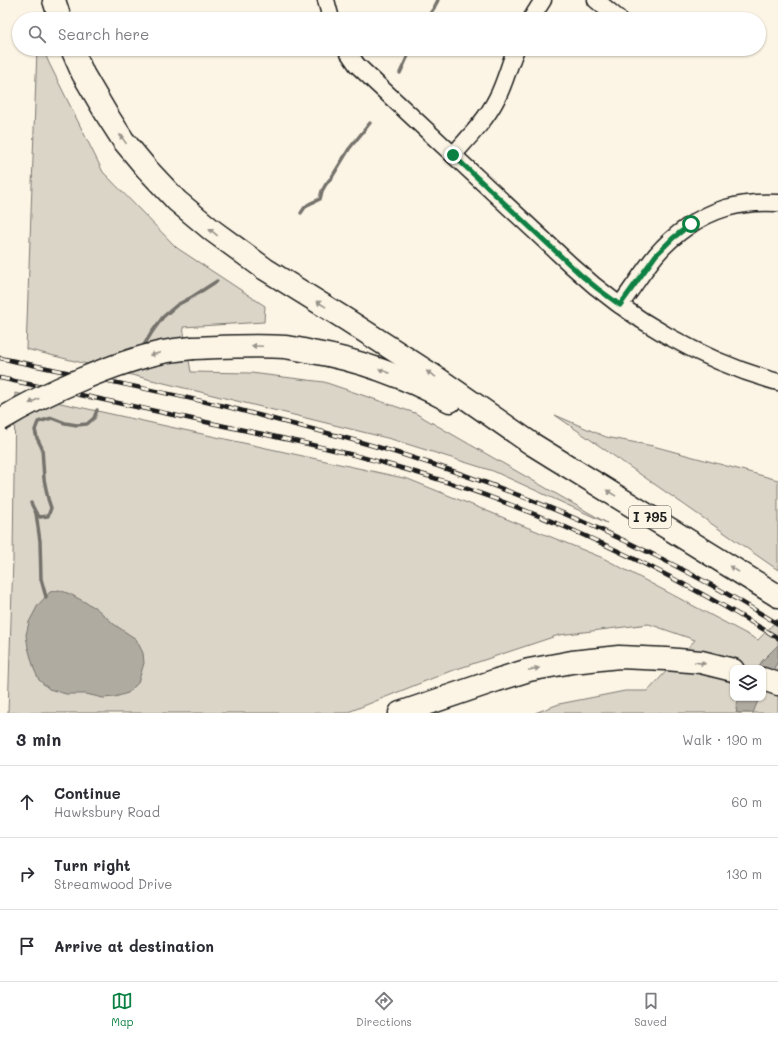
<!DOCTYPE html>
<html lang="en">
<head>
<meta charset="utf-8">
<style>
  body { margin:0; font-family:Mali,sans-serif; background:#f7f7f7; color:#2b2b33 }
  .controls { position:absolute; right:12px; bottom:12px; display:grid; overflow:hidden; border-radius:8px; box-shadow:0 1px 3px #0004 }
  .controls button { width:36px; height:36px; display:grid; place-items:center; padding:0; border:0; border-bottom:1px solid #e1e1e2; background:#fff; color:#2b2b33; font:20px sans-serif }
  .stop { position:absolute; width:12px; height:12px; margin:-9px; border:3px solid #0b8043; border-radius:50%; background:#fff }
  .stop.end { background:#0b8043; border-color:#fff; box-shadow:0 1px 4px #0008 }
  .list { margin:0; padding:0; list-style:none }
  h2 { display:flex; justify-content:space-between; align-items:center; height:52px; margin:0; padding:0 16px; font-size:17px }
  h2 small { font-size:13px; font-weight:400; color:#7c7c81 }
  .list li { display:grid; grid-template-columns:26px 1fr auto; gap:12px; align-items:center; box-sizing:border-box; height:72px; padding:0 16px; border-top:1px solid #e1e1e2 }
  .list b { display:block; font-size:15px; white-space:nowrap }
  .list p { margin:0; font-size:13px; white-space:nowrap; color:#7c7c81 }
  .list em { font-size:13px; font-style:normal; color:#7c7c81 }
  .icon { flex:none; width:22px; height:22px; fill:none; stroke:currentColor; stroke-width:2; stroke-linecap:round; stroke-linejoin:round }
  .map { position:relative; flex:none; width:778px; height:713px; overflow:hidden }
  .search { position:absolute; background:#fff; box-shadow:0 1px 3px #0004; left:12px; right:12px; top:12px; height:44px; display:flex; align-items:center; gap:10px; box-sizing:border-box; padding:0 14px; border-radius:22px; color:#7c7c81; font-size:15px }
  .sheet { height:268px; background:#fff }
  nav { display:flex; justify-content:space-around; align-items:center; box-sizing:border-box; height:56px; border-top:1px solid #e1e1e2; background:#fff; font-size:11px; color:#7c7c81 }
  nav a { display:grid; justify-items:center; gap:2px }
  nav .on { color:#0b8043 }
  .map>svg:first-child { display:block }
  .green { fill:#dbd5c8; stroke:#7c7872; fill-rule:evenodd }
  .water { fill:#b0aba1; stroke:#75726c }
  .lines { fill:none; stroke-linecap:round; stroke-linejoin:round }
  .stream { stroke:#75726c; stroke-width:3.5 }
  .minor-casing { stroke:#1c1c1c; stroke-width:19 }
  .highway-casing { stroke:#1c1c1c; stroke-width:25 }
  .minor { stroke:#fcf5e5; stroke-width:16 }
  .highway { stroke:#fcf5e5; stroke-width:22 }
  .rail-casing { stroke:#1c1c1c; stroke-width:4.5 }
  .rail { stroke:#fcf5e5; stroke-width:3; stroke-dasharray:9; stroke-linecap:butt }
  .highway-bridge-casing { stroke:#1c1c1c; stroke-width:25; stroke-linecap:butt }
  .highway-bridge { stroke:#fcf5e5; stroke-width:22 }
  .oneway { fill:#97938b }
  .route { stroke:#0b8043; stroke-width:5 }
  .labels { text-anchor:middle; stroke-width:3.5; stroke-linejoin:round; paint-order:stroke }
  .shield { fill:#fcf5e5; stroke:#5f5d58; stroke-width:1 }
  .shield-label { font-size:13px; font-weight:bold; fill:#1c1c1c }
</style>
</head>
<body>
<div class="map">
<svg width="778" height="713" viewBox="0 0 778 713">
  <rect width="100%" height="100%" fill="#fcf5e5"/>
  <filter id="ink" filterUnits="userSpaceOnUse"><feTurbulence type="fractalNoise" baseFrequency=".025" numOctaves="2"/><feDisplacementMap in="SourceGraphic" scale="8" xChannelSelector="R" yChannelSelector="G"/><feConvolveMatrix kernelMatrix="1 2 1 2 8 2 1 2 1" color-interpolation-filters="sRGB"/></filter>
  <g filter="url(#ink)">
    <g class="green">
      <path d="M 37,49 L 43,49 L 49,63 L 103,172 L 177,248 L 265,306 L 264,322 L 183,327 L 191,372 L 251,373 L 324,382 L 415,413 L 607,523 L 493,471 L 391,439 L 26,349 Z"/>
      <path d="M 15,393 L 408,479 L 603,558 L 758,640 L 778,619 L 778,713 L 535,713 L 559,704 L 625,691 L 648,691 L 695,640 L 649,624 L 559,635 L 448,672 L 346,713 L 8,713 L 13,559 ZM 733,668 L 763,668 L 763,698 L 733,698 Z"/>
      <path d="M 555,415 L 606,437 L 653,446 L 778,480 L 778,570 Z"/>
    </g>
    <g class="water">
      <path d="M 59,590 L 70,594 L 96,608 L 115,625 L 136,639 L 143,653 L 144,663 L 138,683 L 128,693 L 115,697 L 103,698 L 86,694 L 66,694 L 49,689 L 39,680 L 34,669 L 28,647 L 26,635 L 29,622 L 38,605 L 50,592 Z"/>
      <path d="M 778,645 L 778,661 L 763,688 L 763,668 L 758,668 L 762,661 Z"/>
      <path d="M 739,698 L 759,698 L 753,713 L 737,713 L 736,708 Z"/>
    </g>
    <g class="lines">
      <g class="stream">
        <path d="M 426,19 L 434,8 L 438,0"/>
        <path d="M 400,73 L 411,49"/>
        <path d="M 301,213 C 306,204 311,203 320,199 L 322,191 L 326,184 L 332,177 L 349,149 L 370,123"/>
        <path d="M 144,345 L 152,332 L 163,317 L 177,305 L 192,297 L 217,281"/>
        <path d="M 31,503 L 36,513 L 40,517 L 48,516 L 51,508 L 48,499 L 44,479 L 42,448 L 37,438 L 35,430 L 38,422 L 52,418 L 65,423 L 77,425 L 87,424 L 94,418 L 97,410"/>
        <path d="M 36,513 L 40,541 L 41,579 L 46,597"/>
      </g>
      <g class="minor-casing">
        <g id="minor">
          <path d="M 326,0 L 331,19"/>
          <path d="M 596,0 L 619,19"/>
          <path d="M 531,19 L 543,0"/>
          <path d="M 346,49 L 357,65 L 376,83 L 572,266 C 629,319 702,361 778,382"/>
          <path d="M 453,155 C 469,137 486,120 497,98 C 505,83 509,65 516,49"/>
          <path d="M 620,305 C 632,289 643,271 656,255 C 674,234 699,216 726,208 C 743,203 761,202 778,203"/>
        </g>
      </g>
      <g class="highway-casing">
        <g id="highway">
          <path d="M 54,0 L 60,19"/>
          <path d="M 72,49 L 83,74 L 107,115 L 123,140 L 147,169 L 177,201 L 213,231 L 265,269 L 347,320 L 437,378 L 532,444 L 778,596"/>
          <path d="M 193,348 C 224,347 254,345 285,347 C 294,348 303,350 312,352 C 360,360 407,378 450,401"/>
          <path d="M 763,679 L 778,684"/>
          <path d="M 400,713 L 497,680 L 529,670 L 572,662 L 619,657 L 666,659 L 701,662 L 733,670"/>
        </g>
      </g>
      <use href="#minor" class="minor"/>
      <use href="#highway" class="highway"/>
      <g class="rail-casing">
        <g id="rail">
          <path d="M 0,358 C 74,374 149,389 224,406 C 248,412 272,419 296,425 C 332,434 369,444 404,455 C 535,496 662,552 778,624"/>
          <path d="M 0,378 C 72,393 143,408 215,424 C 277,437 340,450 401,468 C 534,506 660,566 778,638"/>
        </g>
      </g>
      <use href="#rail" class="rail"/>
      <g class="highway-bridge-casing">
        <path id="highway-bridge" d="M 0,420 C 26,404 53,391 82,379 C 108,368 135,358 163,352 C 173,350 183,349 193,348"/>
      </g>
      <use href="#highway-bridge" class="highway-bridge"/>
    </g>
    <defs><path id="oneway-solid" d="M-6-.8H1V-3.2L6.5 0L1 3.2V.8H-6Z"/></defs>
    <g class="oneway">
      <use href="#oneway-solid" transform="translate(123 139) rotate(-126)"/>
      <use href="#oneway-solid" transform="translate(213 232) rotate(-141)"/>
      <use href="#oneway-solid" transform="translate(321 304) rotate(-148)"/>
      <use href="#oneway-solid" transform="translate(257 346) rotate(-178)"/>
      <use href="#oneway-solid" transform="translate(155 354) rotate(167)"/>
      <use href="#oneway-solid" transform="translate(384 371) rotate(-158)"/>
      <use href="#oneway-solid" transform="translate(431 374) rotate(-148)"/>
      <use href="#oneway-solid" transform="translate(34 401) rotate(152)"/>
      <use href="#oneway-solid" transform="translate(611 493) rotate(-148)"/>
      <use href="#oneway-solid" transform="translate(734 569) rotate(-148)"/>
      <use href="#oneway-solid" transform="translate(700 663) rotate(9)"/>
      <use href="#oneway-solid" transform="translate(534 669) rotate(-12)"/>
    </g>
  </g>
  <g class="lines" filter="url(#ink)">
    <path class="route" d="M 453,155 L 582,276 L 598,289 L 620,305 L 656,255 L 673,238 L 691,224"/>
  </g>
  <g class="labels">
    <rect class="shield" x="629" y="506" width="42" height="22" rx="3"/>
    <g class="shield-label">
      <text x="650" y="522">I 795</text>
    </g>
  </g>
</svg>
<div class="controls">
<button><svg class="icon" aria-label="layers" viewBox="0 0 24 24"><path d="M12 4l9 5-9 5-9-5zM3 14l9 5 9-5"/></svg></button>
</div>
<div class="stop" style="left:691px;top:224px"></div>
<div class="stop end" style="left:453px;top:155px"></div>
<div class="search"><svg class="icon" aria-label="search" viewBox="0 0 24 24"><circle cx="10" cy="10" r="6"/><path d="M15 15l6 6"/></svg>Search here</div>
</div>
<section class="sheet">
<h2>3 min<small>Walk · 190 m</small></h2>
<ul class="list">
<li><svg class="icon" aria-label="ahead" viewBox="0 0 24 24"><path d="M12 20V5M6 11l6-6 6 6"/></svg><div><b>Continue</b><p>Hawksbury Road</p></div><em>60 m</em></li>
<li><svg class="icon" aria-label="right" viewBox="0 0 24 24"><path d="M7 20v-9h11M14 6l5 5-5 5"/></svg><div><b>Turn right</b><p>Streamwood Drive</p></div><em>130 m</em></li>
<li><svg class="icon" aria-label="arrive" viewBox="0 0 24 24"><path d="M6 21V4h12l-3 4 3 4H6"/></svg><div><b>Arrive at destination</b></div></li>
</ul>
</section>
<nav>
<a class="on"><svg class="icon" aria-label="map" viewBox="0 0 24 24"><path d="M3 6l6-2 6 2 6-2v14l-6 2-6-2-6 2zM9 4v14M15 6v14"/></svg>Map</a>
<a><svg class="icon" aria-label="directions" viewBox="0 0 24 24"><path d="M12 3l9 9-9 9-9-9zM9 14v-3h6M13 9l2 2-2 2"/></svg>Directions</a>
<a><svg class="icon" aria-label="saved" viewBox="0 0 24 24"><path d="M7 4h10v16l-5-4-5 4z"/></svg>Saved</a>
</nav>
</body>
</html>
